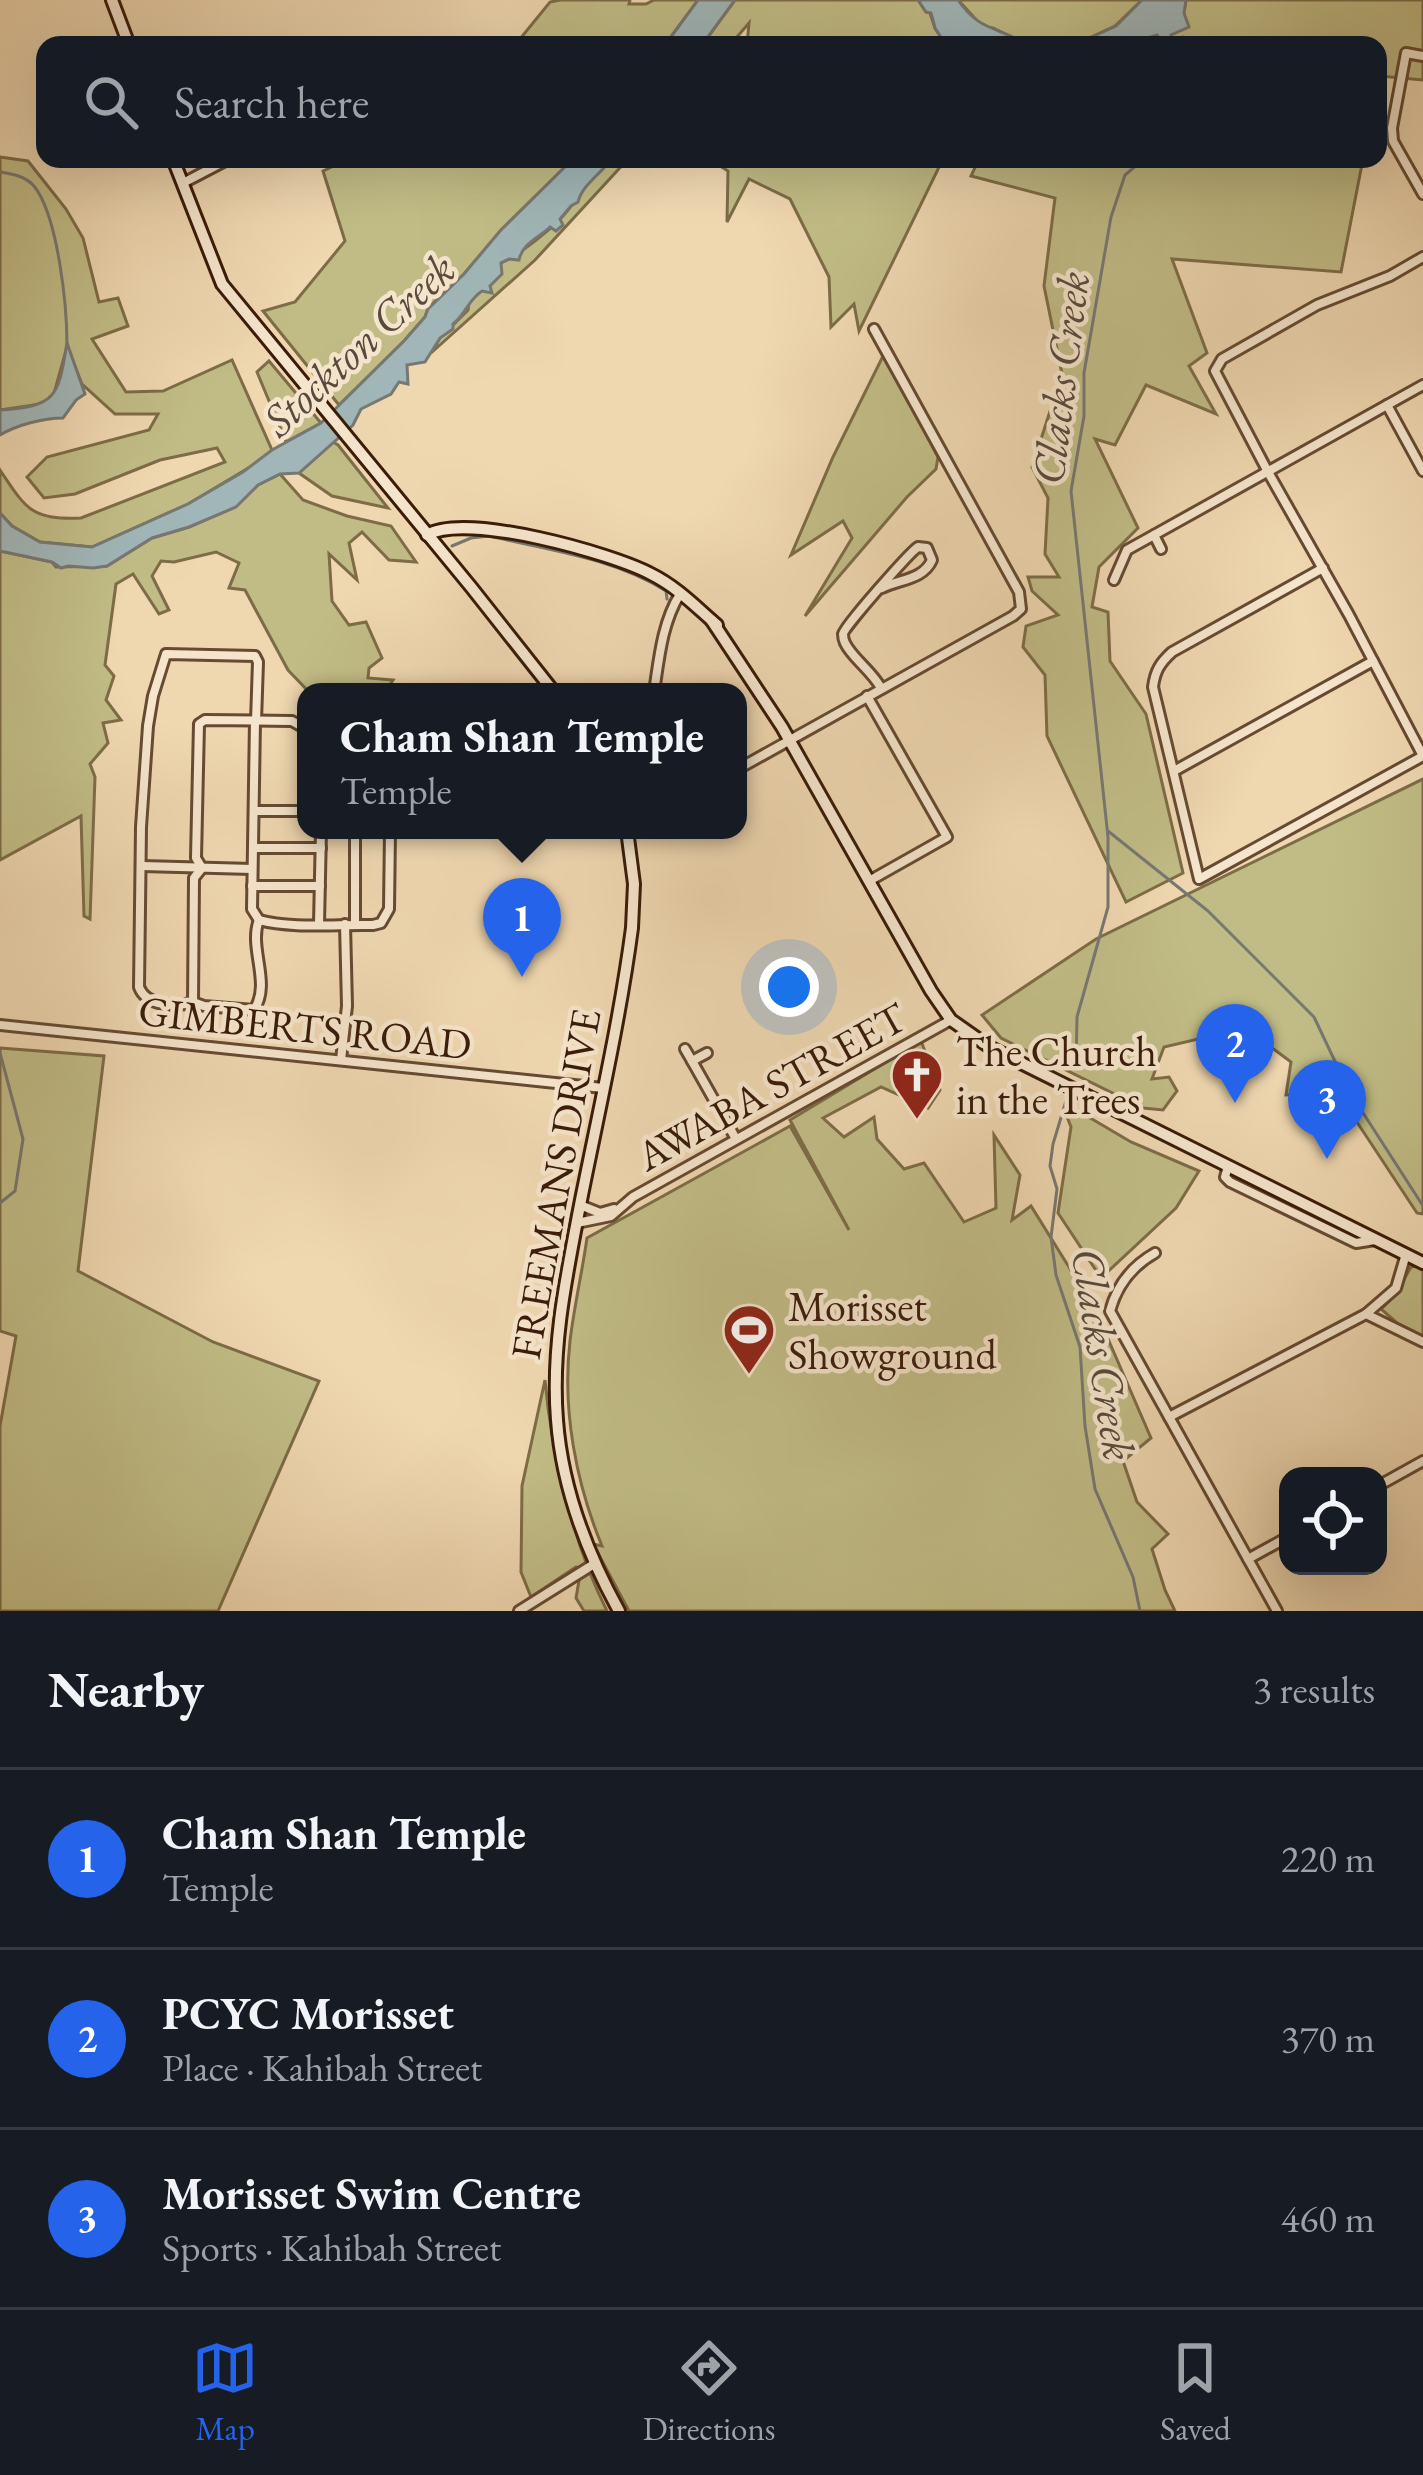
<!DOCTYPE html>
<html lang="en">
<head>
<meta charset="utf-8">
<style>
  body { margin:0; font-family:"EB Garamond",serif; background:#20242c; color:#f1f3f6 }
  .controls { position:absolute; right:36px; bottom:36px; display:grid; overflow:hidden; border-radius:24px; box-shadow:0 12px 48px #0002 }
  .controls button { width:108px; height:108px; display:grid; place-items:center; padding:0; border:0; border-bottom:3px solid #363941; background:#171b24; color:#f1f3f6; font:60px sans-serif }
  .you { position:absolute; left:789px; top:987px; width:42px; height:42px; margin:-30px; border:9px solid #fff; border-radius:50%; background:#1a73e8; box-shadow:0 0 0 18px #1a73e833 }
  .badge { display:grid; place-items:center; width:78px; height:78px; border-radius:50%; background:#2563eb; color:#fff; font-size:39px; font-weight:700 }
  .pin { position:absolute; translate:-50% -99px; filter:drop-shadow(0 3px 6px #0008) }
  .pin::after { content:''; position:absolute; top:63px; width:42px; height:36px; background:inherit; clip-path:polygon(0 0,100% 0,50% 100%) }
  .popup { position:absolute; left:297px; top:683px; width:450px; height:156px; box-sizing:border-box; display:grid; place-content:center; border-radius:24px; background:#171b24; filter:drop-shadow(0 3px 9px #0005); font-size:39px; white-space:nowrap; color:#9ea1a6 }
  .popup b { font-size:45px; color:#f1f3f6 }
  .popup::after { content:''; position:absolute; left:50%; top:100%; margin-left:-24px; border:24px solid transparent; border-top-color:#171b24 }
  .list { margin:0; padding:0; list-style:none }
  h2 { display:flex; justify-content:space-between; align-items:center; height:156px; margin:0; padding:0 48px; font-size:51px }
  h2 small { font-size:39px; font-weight:400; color:#9ea1a6 }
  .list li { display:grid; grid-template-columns:78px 1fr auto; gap:36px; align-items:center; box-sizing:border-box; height:180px; padding:0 48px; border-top:3px solid #363941 }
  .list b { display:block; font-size:45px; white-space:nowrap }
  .list p { margin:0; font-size:39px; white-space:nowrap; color:#9ea1a6 }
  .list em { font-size:39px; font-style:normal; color:#9ea1a6 }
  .icon { flex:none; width:66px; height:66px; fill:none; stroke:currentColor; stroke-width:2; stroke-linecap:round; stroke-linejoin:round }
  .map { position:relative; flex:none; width:1423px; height:1611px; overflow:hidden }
  .search { position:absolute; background:#171b24; box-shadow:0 12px 48px #0002; left:36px; right:36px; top:36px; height:132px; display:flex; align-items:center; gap:30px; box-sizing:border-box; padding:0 42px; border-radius:24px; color:#9ea1a6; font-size:45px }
  .sheet { height:696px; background:#171b24 }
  nav { display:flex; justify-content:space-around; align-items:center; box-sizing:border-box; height:168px; border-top:3px solid #363941; background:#171b24; font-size:33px; color:#9ea1a6 }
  nav a { display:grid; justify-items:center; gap:6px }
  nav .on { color:#2563eb }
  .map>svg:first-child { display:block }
  .green { fill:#c1bc86; stroke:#7d6c47; stroke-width:3 }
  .water { fill:#a0b6b8; stroke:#777872; stroke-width:3 }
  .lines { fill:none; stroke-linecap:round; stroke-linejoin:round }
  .stream { stroke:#777872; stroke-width:3 }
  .street-casing { stroke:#664a32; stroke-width:14 }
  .secondary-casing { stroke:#391b08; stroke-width:16 }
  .street { stroke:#f5e5cc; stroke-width:8 }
  .secondary { stroke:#f5e5cc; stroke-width:10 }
  .labels { text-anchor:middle; stroke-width:9; stroke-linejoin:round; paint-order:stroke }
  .street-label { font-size:42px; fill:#391b08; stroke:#f5e5cc }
  .poi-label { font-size:42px; fill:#391b08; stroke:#f5e5cc; text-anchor:start }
  .water-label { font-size:45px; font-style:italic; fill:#584a3d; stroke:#f5e5cc }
</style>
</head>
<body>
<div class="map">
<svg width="1423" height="1611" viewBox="0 0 1423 1611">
  <rect width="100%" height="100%" fill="#efd7b0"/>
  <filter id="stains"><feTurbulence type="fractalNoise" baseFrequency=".00167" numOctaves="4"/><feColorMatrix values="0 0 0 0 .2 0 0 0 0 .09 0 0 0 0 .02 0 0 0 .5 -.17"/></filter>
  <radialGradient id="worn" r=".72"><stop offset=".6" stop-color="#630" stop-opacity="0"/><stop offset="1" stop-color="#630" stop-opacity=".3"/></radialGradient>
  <g class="green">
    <path d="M 560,0 L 630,0 L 629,4 L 646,4 L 654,0 L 698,0 L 665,45 L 515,45 L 550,2 Z"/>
    <path d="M 735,0 L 918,0 L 926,12 L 930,13 L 935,28 L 946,45 L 747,45 L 749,23 L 730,45 L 702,45 Z"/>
    <path d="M 958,0 L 1142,0 L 1115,26 L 1074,45 L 1027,45 L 993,28 L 983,27 Z"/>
    <path d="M 1186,0 L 1423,0 L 1423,80 L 1380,76 L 1378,82 L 1378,45 L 1170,45 L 1171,35 L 1181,29 Z"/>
    <path d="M 0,157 L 28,161 L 66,209 L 83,238 L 99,302 L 118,298 L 128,326 L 92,339 L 126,392 L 163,391 L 232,360 L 272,450 L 265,458 L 188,504 L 92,547 L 40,542 L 12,526 L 0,513 L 0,470 C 26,509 31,520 81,518 L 225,462 L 217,448 L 160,460 L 75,494 L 44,498 L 27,477 L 47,457 L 149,430 L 158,414 L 115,414 L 82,384 L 67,347 L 53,397 L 41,404 L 0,410 Z"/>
    <path d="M 349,159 L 573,159 L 501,230 L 464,274 L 428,308 L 425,317 L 404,341 L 339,405 L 263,311 L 295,302 L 345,241 L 323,171 Z"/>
    <path d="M 611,159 L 628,159 L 535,260 L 431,353 L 440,338 L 468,310 L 469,302 L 496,278 L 501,263 C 520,254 555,227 568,210 C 574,203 578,193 584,186 C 594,177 603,171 611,159 Z"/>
    <path d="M 709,159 L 943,159 L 859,331 L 854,304 L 831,327 L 829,277 L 790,199 L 749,179 L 727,222 L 728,171 Z"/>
    <path d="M 979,159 L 1363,159 L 1341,272 L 1172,259 L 1207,353 L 1189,366 L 1216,414 L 1146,385 L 1115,445 L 1095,439 L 1138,528 L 1099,567 L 1092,607 L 1108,612 L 1110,661 L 1146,714 L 1183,873 L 1126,902 L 1047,736 L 1045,675 L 1023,647 L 1026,626 L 1058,615 L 1032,591 L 1028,577 L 1059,577 L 1045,554 L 1048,498 L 1032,467 L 1062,374 L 1044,286 L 1055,198 L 971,176 Z"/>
    <path d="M 884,354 L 938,457 L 936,469 L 907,497 L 805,616 L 852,538 L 843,521 L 791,555 L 833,457 Z"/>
    <path d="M 269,361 L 321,423 L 286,442 L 257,372 Z"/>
    <path d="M 333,442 L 338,445 L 388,508 L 332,496 L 299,473 Z"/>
    <path d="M 280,474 L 303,500 L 347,516 L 391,526 L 416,562 L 389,560 L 362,532 L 349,543 L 357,580 L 329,554 L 332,601 L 349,625 L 366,622 L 382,658 L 369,668 L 368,678 L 393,680 L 385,692 L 370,689 L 369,692 L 309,692 L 288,670 L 245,590 L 229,588 L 239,563 L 216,552 L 174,562 L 161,561 L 152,576 L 169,610 L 159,614 L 133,574 L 116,584 L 105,665 L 114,676 L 106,700 L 121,720 L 103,723 L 108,743 L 90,764 L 95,777 L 90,919 L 84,916 L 81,816 L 0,860 L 0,551 L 52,562 L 56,567 L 107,566 L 152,538 L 189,527 L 235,507 L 258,485 Z"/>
    <path d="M 1423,779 L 1423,1214 L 1417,1213 L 1345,1104 L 1327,1093 L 1286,1095 L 1291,1062 L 1245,1028 L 1164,1047 L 1152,1079 L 1169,1077 L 1177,1091 L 1163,1110 L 1143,1108 L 1001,1038 L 982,1015 L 1096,939 Z"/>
    <path d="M 921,1041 L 940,1090 L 928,1108 L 881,1087 L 823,1118 L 844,1137 L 874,1117 L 877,1139 L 904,1169 L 924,1163 L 964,1222 L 996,1208 L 994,1135 L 1020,1175 L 1012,1220 L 1031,1206 L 1095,1309 L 1151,1438 L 1123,1461 L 1137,1502 L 1168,1534 L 1152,1549 L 1165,1590 L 1175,1611 L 629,1611 L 593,1544 L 602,1546 C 576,1483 562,1410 570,1341 C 574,1307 582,1273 587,1238 L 790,1126 L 849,1230 L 790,1120 Z"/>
    <path d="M 0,1048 L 104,1056 L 78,1271 L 213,1342 L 319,1381 L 218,1611 L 0,1611 L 0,1426 L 16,1336 L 0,1331 Z"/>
    <path d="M 1075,1109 L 1131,1142 L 1199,1171 L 1176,1208 L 1101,1278 L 1058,1213 L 1071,1127 L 1065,1112 Z"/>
    <path d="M 1418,1266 L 1423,1269 L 1423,1336 L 1397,1323 L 1381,1309 L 1395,1295 L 1411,1267 Z"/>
    <path d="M 545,1380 C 551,1452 574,1546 607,1611 L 584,1611 L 576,1598 L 581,1569 L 576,1567 L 531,1597 L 521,1572 L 522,1486 Z"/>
  </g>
  <g class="water">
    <path d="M 698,0 L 735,0 L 702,45 L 665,45 Z"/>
    <path d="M 918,0 L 958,0 C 981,33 997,25 1027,45 L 946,45 L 935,28 L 931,13 L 926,12 Z"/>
    <path d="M 1142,0 L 1186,0 L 1184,13 L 1189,27 L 1171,35 L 1170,45 L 1164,45 L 1157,35 L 1126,45 L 1074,45 L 1116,26 Z"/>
    <path d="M 573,159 L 611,159 C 601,174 582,185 578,202 L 571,206 L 560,219 L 563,225 L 556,231 L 550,227 C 538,238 522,244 519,260 L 509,259 L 501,263 L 502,274 L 490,286 L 492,293 L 482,291 C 468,300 466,314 453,324 L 453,329 L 440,338 L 425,362 L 407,365 L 408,384 L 399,382 L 391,394 L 361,409 L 353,425 L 299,473 L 280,474 L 258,485 L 236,507 L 189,527 L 152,538 L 107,566 L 93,568 L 68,566 L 61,568 L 52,562 L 0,551 L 0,513 L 12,526 L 40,542 L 92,547 L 188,504 L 243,472 L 272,450 L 321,423 L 404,341 L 425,317 L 428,309 L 464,274 L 501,230 Z"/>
    <path d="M 67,343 L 85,394 L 76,400 L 63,418 C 43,418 17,425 0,435 L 0,410 C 57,406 58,397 67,343 Z"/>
  </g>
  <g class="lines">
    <g class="stream">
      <path d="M 1181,45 L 1183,37"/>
      <path d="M 0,172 C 13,174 25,176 34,186 C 58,216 67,306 67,345"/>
      <path d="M 452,546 L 471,538 L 489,536 C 549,550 613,558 666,591 L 667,599"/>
      <path d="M 1108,831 L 1208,911 L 1314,1017 L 1349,1091 L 1423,1206"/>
      <path d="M 0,1053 L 23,1139 L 15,1191 L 0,1203"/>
      <path d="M 1076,1067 L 1077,1017 L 1108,907 L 1108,837 L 1071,491 L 1084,416 L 1084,373 L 1111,217 L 1125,175 L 1144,159"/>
      <path d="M 1066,1101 L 1053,1144 L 1050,1166 L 1057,1189 L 1051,1237 L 1056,1275 L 1080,1347 L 1085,1426 L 1095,1489 L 1133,1577 L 1140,1611"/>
    </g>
    <g class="street-casing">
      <g id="street">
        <path d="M 1423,56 L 1406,53 L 1392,128 L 1393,141 L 1423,194"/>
        <path d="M 183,183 L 229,159"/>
        <path d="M 1387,405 L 1423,471"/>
        <path d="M 1161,549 L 1154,535 L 1423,385"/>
        <path d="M 1323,568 L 1172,652 C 1160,663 1155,671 1153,687 L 1199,879 L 1423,756 L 1349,615 L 1268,472 L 1215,371 L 1222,359 L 1317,305 L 1390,276 L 1423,257"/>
        <path d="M 1114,580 L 1127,550 L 1154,535"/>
        <path d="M 881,688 C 871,670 852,658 845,643 C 844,641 843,637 843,634 C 844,627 909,553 918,547 L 927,548 L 932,560 C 923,580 900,579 882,588"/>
        <path d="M 654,692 C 659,659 662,623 680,594"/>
        <path d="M 867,696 L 947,837 L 869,881"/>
        <path d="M 255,721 L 252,909 L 259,920"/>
        <path d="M 256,721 L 258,662 L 255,656 L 166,654 L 153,696 L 148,726 L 141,827 L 139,987 C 146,1006 176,1008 193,1002 L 204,1006 L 254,1010 C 272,983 248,948 259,920"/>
        <path d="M 738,769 L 1013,616 L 1021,609 L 1019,592 L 874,329"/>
        <path d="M 1174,771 L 1373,661"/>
        <path d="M 254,811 L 306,811"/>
        <path d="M 253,848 L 321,848"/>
        <path d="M 142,866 L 252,869"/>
        <path d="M 202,868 L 196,858 L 199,724 L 205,720 L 292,721 L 306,729"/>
        <path d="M 252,886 L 320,886"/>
        <path d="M 259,920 C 291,929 338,924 373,925 L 381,923 L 389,909 L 390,830"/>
        <path d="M 319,924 L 321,830"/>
        <path d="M 355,924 L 355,830"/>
        <path d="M 193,1002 L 194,878 L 202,868"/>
        <path d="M 0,1025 L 603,1088"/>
        <path d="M 685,1049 L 692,1061"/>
        <path d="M 707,1053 L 692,1061 L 736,1139"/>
        <path d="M 341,1060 L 347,1006 L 345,924"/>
        <path d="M 1228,1166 L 1225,1177 L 1230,1182 L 1356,1243 L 1375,1240"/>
        <path d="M 580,1205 L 600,1213 L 614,1209"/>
        <path d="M 577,1223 L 611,1216 L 633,1197 L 951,1020"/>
        <path d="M 1155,1253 C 1132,1266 1117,1285 1110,1311 L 1277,1611"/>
        <path d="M 1366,1314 L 1423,1342"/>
        <path d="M 1169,1417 L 1366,1314 L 1396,1288 L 1406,1254"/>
        <path d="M 1378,1486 L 1423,1461"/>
        <path d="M 1248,1559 L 1288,1537"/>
        <path d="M 519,1611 L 594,1564"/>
      </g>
    </g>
    <g class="secondary-casing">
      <g id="secondary">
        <path d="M 112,0 L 129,45"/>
        <path d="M 173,159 L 222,284 L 471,587 L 554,692"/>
        <path d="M 427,535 C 466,512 611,553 651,574 C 677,587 695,606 717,625"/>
        <path d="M 712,621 L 782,727 L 931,991 L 951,1020 L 991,1048 L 1423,1263"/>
        <path d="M 619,1611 C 586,1551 562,1488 557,1420 C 551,1345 567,1273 581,1200 C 599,1110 620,1019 632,928 L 634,884 L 627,830"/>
      </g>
    </g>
    <use href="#street" class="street"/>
    <use href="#secondary" class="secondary"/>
  </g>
  <defs>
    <g id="church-pin" transform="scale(2.7)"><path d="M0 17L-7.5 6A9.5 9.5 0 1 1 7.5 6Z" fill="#8f2418" stroke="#f5e5cc"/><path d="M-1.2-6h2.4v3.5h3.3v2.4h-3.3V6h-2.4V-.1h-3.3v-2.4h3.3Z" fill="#fff"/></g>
    <g id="stadium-pin" transform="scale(2.7)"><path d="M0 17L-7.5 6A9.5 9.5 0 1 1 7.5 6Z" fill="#8f2418" stroke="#f5e5cc"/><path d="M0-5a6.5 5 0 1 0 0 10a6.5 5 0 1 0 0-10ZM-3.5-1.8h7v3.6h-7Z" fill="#fff"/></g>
  </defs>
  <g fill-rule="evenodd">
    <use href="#church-pin" x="917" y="1075"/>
    <use href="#stadium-pin" x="749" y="1330"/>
  </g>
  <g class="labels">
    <g class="street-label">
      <text transform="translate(305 1027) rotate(6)" y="15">GIMBERTS ROAD</text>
      <text transform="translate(771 1086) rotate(-29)" y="15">AWABA STREET</text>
      <text transform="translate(555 1184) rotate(-80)" y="15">FREEMANS DRIVE</text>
    </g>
    <g class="poi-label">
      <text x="956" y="1066">The Church<tspan x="956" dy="48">in the Trees</tspan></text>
      <text x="788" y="1321">Morisset<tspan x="788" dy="48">Showground</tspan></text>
    </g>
    <g class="water-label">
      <text transform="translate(358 344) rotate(-43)" y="16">Stockton Creek</text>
      <text transform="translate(1060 378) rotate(-83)" y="16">Clacks Creek</text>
      <text transform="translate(1104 1354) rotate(81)" y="16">Clacks Creek</text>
    </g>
  </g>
  <rect width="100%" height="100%" filter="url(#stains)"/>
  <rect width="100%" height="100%" fill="url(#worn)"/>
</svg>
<div class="controls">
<button><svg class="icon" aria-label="locate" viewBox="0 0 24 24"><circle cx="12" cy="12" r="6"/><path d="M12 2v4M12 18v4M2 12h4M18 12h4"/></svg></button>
</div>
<div class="you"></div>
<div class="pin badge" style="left:522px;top:977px">1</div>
<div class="popup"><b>Cham Shan Temple</b>Temple</div>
<div class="pin badge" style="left:1235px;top:1103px">2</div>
<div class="pin badge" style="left:1327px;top:1159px">3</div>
<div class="search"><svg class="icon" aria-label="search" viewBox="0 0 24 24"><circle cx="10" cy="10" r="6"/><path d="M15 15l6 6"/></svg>Search here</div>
</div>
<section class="sheet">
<h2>Nearby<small>3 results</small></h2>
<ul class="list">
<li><span class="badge">1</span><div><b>Cham Shan Temple</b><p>Temple</p></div><em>220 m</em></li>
<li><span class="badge">2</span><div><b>PCYC Morisset</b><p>Place · Kahibah Street</p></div><em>370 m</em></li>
<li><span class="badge">3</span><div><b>Morisset Swim Centre</b><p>Sports · Kahibah Street</p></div><em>460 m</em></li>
</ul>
</section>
<nav>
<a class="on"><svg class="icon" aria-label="map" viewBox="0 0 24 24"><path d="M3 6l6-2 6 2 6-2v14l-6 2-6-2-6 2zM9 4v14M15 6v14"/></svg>Map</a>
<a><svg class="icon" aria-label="directions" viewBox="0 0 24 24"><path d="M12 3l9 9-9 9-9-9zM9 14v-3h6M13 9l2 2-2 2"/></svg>Directions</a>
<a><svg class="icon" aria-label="saved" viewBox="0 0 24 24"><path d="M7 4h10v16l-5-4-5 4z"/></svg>Saved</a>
</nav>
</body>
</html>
